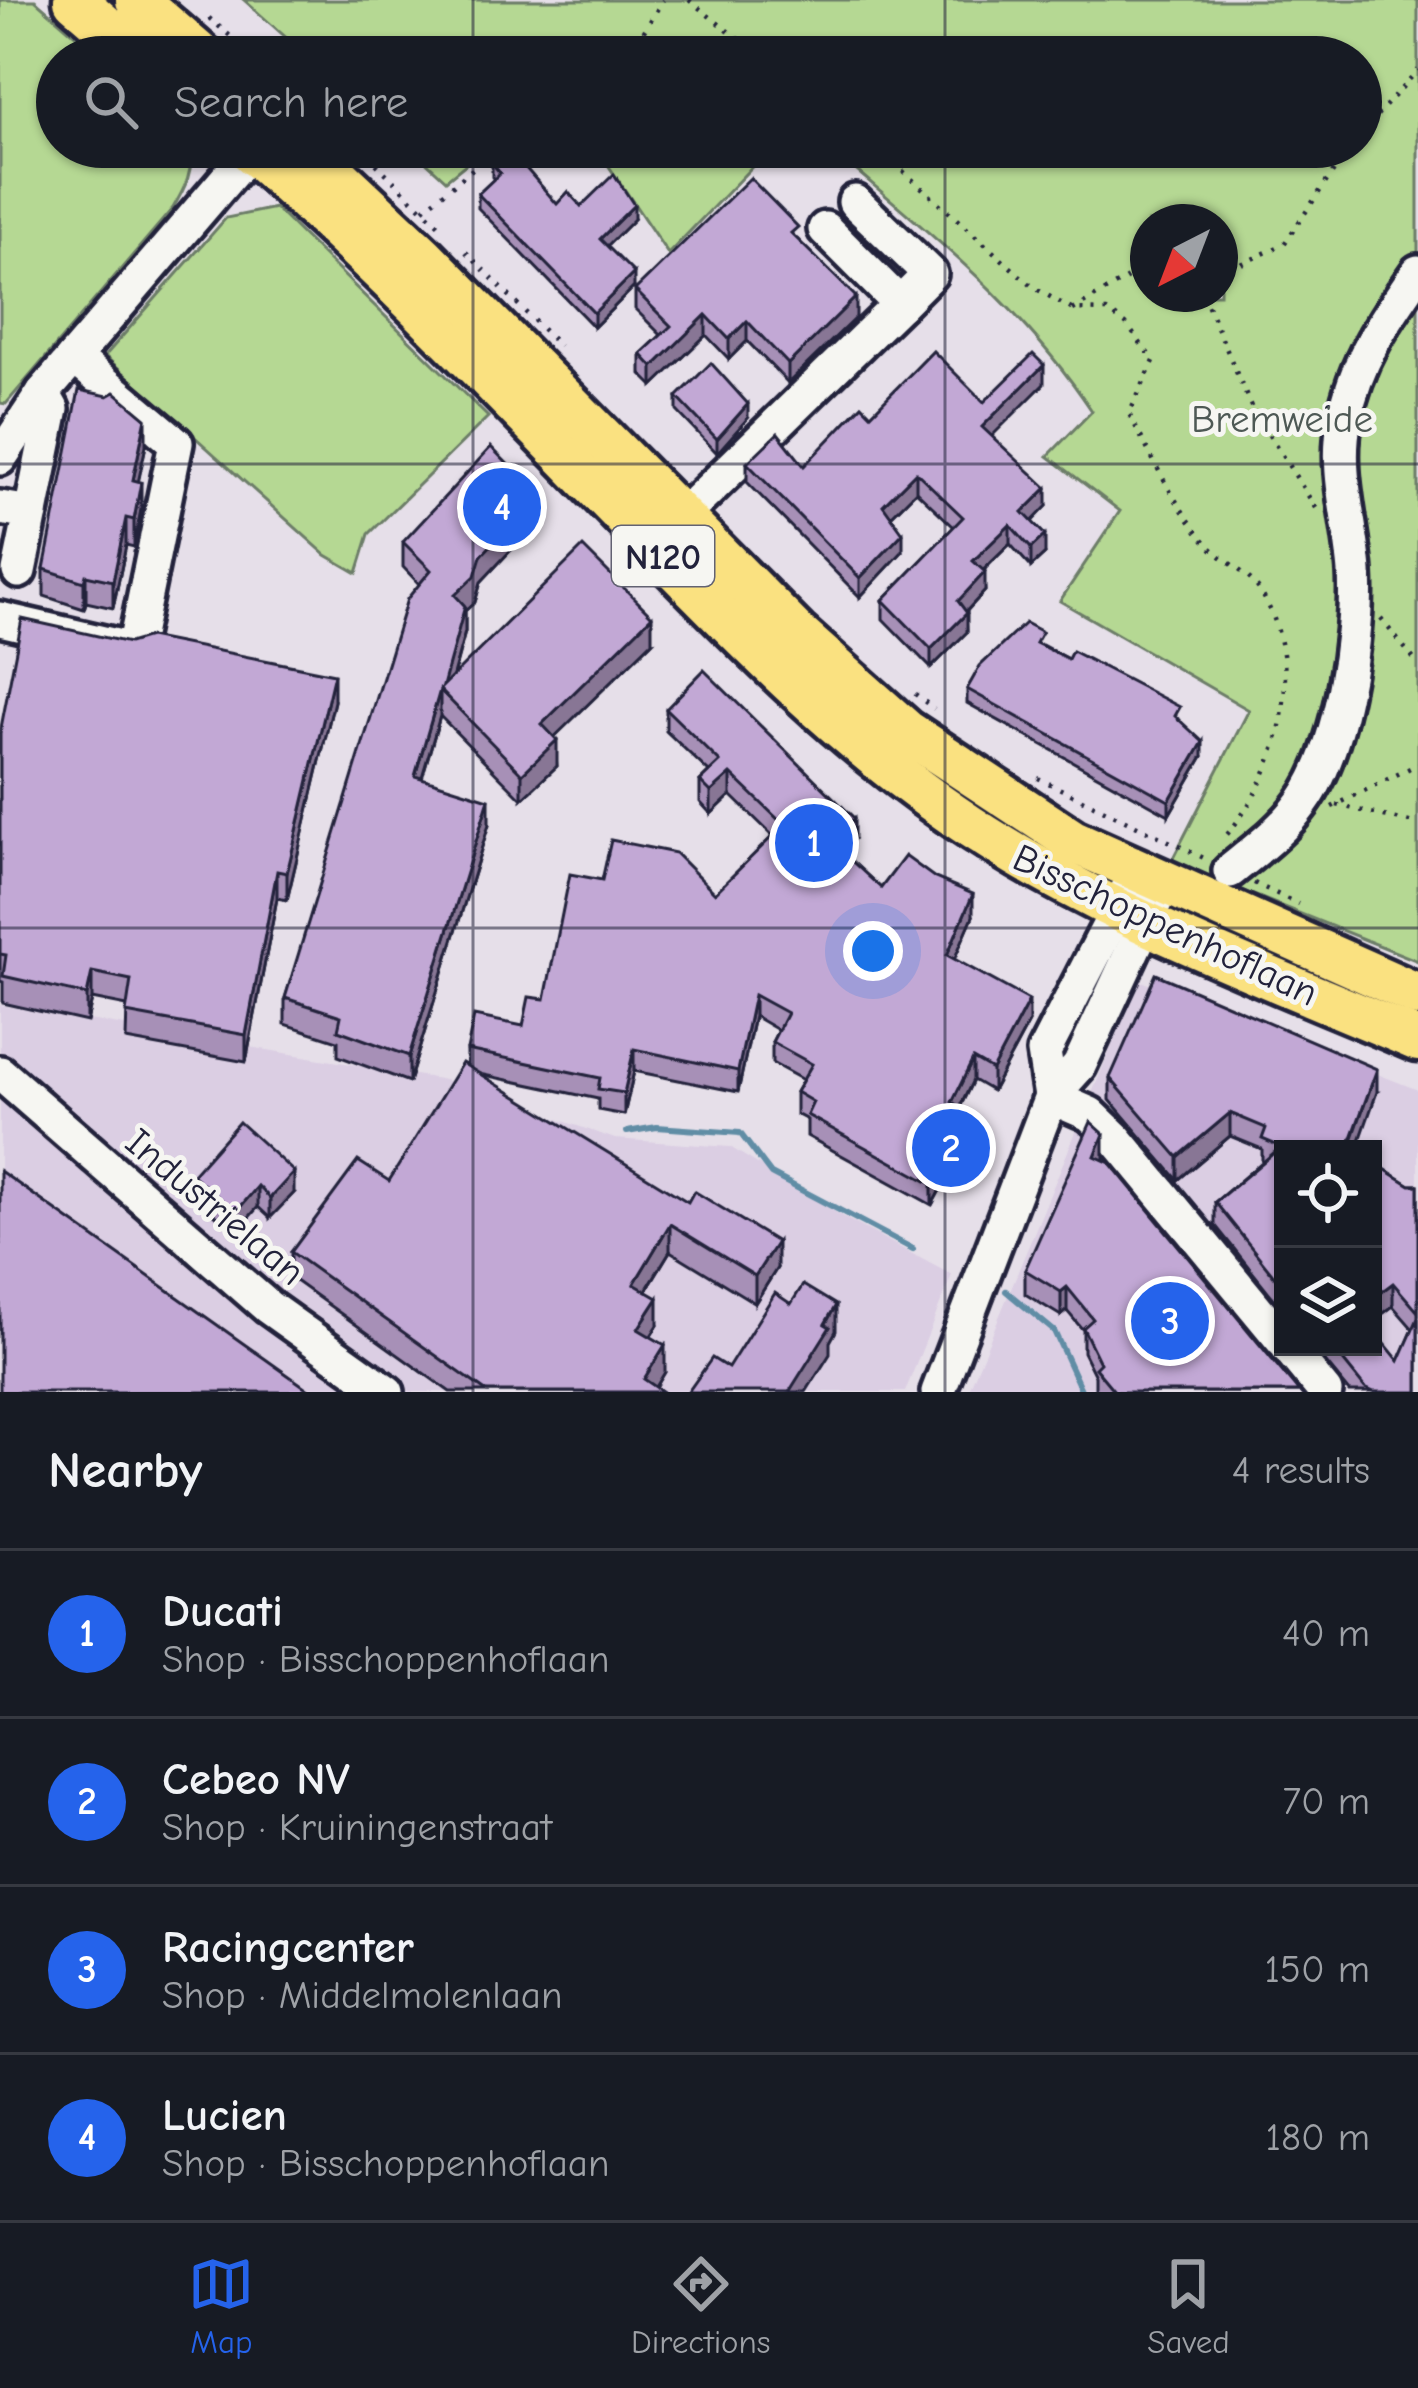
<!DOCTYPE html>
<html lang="en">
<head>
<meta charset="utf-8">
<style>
  body { margin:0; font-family:"Comic Neue",sans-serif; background:#20242c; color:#f1f3f6 }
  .controls { position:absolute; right:36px; bottom:36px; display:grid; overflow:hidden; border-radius:0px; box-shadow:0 3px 9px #0004 }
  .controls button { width:108px; height:108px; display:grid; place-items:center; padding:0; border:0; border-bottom:3px solid #363941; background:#171b24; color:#f1f3f6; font:60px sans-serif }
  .compass { position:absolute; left:1130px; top:204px; width:108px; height:108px; border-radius:50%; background:#171b24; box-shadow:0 3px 9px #0004; rotate:222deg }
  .you { position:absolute; left:873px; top:951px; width:42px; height:42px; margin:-30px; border:9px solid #fff; border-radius:50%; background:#1a73e8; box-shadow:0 0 0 18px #1a73e833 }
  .badge { display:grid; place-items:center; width:78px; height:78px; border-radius:50%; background:#2563eb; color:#fff; font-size:39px; font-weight:700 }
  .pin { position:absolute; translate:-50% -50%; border:6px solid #fff; box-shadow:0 3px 12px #0006 }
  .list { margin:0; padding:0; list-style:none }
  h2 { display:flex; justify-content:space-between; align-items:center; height:156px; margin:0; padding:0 48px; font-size:51px }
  h2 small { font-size:39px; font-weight:400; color:#9ea1a6 }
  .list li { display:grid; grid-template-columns:78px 1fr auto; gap:36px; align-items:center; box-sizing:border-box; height:168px; padding:0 48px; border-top:3px solid #363941 }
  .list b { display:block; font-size:45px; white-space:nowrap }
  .list p { margin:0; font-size:39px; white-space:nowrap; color:#9ea1a6 }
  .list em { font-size:39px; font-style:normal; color:#9ea1a6 }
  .icon { flex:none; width:66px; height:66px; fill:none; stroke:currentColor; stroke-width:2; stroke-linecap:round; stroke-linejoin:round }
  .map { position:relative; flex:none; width:1418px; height:1392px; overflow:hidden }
  .search { position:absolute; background:#171b24; box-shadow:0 3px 9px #0004; left:36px; right:36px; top:36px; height:132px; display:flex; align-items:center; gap:30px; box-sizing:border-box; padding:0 42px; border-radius:66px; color:#9ea1a6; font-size:45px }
  .sheet { height:828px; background:#171b24 }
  nav { display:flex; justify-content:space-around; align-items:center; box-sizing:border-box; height:168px; border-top:3px solid #363941; background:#171b24; font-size:33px; color:#9ea1a6 }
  nav a { display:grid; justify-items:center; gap:6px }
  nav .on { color:#2563eb }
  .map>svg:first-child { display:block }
  .built { fill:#dbcee3; fill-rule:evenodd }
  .green { fill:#b5d893; stroke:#6c7d67; stroke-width:3; fill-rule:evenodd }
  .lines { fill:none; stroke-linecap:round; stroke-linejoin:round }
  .stream { stroke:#608da5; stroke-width:6 }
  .minor-casing { stroke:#22223b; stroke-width:42 }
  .major-casing { stroke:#22223b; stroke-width:51 }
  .path { stroke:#22223b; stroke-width:4.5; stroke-dasharray:3 9; stroke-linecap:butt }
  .minor { stroke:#f6f6f2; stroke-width:33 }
  .major { stroke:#fae180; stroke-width:42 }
  .wall { fill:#a790b7; stroke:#22223b; stroke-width:3 }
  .shaded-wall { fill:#887695; stroke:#22223b; stroke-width:3 }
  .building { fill:#c2a8d5; stroke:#22223b; stroke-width:3 }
  .grid { fill:none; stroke:#22223b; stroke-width:3; stroke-opacity:0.55 }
  .labels { text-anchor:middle; stroke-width:10; stroke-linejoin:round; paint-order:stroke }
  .shield { fill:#f6f6f2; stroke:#626272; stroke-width:3 }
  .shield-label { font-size:36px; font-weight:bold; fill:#22223b }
  .park-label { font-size:39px; fill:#4e5955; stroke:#f6f6f2 }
  .street-label { font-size:39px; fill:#22223b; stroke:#f6f6f2 }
</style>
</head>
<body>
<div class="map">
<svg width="1418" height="1392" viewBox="0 0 1418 1392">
  <rect width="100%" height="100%" fill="#e6dfe9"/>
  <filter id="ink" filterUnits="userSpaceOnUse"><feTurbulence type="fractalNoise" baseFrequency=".00833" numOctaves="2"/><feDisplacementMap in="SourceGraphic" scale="24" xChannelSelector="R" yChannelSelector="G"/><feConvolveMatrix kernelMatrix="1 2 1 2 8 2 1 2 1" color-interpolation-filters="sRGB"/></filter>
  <g filter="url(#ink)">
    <g class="built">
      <path d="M 1139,980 L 1418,1090 L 1418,1392 L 968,1392 ZM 1283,1149 L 1373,1149 L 1373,1347 L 1283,1347 Z"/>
      <path d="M 0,1005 L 445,1080 L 615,1139 L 730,1147 L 845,1218 L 952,1275 L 905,1392 L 0,1392 Z"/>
    </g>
    <g class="green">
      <path d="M 0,0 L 35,0 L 101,57 L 57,57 L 57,147 L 190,147 C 194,171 185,188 173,208 L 6,404 L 0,403 Z"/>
      <path d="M 244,0 L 1418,0 L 1418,961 L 1171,862 L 1249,710 L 1060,601 L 1120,511 L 1048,456 L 1092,411 C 1019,301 927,232 829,147 L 1361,147 L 1361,57 L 308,57 ZM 1148,222 L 1220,222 L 1220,294 L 1148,294 Z"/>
      <path d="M 410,147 L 487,147 L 446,180 Z"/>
      <path d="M 596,147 L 771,147 L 668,254 Z"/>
      <path d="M 275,208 L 488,417 L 369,534 L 357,573 L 326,555 L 105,356 L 226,218 Z"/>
    </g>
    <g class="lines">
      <g class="stream">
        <path d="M 627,1132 L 657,1127 L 740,1133 L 771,1174 L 913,1249"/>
        <path d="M 1006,1291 L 1054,1331 L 1082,1392"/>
      </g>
      <g class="minor-casing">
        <g id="minor">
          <path d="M 855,202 L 930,274 L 900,304"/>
          <path d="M 0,458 L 43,393 L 254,147"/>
          <path d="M 0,508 L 31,513 L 19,571"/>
          <path d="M 31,513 L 52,409 L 43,393"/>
          <path d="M 680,518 L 900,304 L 825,229"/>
          <path d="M 0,619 L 134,650 L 176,443 L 74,357"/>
          <path d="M 1230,871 C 1257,849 1283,830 1303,802 C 1340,751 1359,634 1355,572 C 1351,519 1334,471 1345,418 C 1355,362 1386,318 1418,272"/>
          <path d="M 0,1073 L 268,1307 L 387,1392"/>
          <path d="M 1051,1097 L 1090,1114 L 1117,1140 L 1283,1341"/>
          <path d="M 1051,1097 L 1044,1052 L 1136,873"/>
          <path d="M 1288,1347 L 1325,1392"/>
          <path d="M 938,1392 L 1051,1097 L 1079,1066 L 1163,885"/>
        </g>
      </g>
      <g class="major-casing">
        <g id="major">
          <path d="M 75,0 L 141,57"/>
          <path d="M 137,0 L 203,57"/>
          <path d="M 246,147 C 390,272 521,412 655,548 C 749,644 841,738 952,814 C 1095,913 1260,972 1418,1040"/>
          <path d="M 307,147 L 423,256 L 796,633 L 906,731 L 1073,841 L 1418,995"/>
        </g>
      </g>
      <g class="path">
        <path d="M 689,0 L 761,57"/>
        <path d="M 209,18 L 255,57"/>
        <path d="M 619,57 L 636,44 L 663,0"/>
        <path d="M 1361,133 L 1418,70"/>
        <path d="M 359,147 L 441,227"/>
        <path d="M 876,147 L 1033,287 L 1073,310 L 1107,311 L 1126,324 L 1154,361 L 1129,414 C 1152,457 1173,503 1205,541 C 1220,560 1247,571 1260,591 C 1309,668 1280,776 1223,839"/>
        <path d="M 424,209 L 499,147"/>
        <path d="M 466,252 L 559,346"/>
        <path d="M 1220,274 L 1284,244 L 1350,147"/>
        <path d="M 1203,294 L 1252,409 L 1318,511"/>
        <path d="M 1073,310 L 1148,266"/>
        <path d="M 1381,619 L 1418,664"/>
        <path d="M 915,694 L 934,709"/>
        <path d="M 1038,778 L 1206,859"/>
        <path d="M 1337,805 L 1418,824"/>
        <path d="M 1332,807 L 1418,764"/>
        <path d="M 1254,883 L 1298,904"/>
      </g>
      <use href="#minor" class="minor"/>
      <use href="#major" class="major"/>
    </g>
    <g class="wall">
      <path d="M 492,163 L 557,204 L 634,219 L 607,246 L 634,287 L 594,327 L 478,208 L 478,194 L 494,179 L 492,177 Z"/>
      <path d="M 798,240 L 856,317 L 788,383 L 747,341 L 729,359 L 706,335 L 653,386 L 641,374 L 641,354 L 661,335 L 635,309 L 635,290 Z"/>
      <path d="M 1044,384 L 991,436 L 1047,506 L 1032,521 L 1045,554 L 1031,567 L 1010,544 L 983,571 L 985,591 L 966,612 L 967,632 L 931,668 L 883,619 L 883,600 L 954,527 L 916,491 L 891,516 L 903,551 L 860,597 L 747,482 L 747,463 L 804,466 L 984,402 Z"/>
      <path d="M 677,397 L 748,418 L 717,453 L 677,411 Z"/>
      <path d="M 146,445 L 138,481 L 141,509 L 134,547 L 126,545 L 113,608 L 86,602 L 84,609 L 44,596 L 44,569 Z"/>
      <path d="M 534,516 L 512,539 L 512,549 L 481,582 L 475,602 L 465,611 L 465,632 L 453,677 L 652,642 L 554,737 L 557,766 L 522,799 L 440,716 L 422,778 L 489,824 L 409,1082 L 338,1056 L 338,1041 L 285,1024 L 285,998 L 419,584 L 403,567 L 403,542 Z"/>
      <path d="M 1042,645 L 1180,720 L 1203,756 L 1169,815 L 967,703 L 967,689 Z"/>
      <path d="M 334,701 L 287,900 L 277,898 L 246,1062 L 126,1040 L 127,1006 L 92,999 L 87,1022 L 3,1003 L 3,982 L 0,981 L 0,733 Z"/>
      <path d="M 666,709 L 854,839 L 842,852 L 881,888 L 973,916 L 954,959 L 1029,1022 L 992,1091 L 973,1080 L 960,1107 L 970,1134 L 932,1205 L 807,1136 L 807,1120 L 796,1114 L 796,1092 L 803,1080 L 772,1063 L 772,1042 L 778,1030 L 754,1016 L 738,1092 L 634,1071 L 624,1115 L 598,1110 L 598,1099 L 479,1074 L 777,1268 L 755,1303 L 670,1251 L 646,1291 L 658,1325 L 650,1337 L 665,1372 L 656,1387 L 663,1392 L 450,1392 L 291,1278 L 291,1252 L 389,1181 L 467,1066 L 467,1050 L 523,1026 L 545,999 L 602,880 L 715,893 L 773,836 L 731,795 L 711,814 L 700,802 L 700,781 L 709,772 L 666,731 Z"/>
      <path d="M 1110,1078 L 1377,1092 L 1283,1149 L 1283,1310 L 1215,1225 L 1215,1202 L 1262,1162 L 1262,1149 L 1230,1136 L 1178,1180 L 1110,1100 Z"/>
      <path d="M 1104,1158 L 1104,1160 L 1299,1392 L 1095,1392 L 1095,1376 L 1083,1352 L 1083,1330 L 1067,1311 L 1061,1316 L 1025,1294 L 1025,1270 Z"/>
      <path d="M 1373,1162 L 1410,1185 L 1418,1185 L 1418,1392 L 1350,1392 L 1313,1347 L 1373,1347 L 1399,1361 L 1413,1329 L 1393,1306 L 1373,1321 Z"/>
      <path d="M 192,1175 L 294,1193 L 270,1218 L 258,1207 L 236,1232 L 192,1196 Z"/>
    </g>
    <g class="shaded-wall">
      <path d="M 634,205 L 634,219 L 600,253 L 600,239 Z"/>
      <path d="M 634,273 L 634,287 L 594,327 L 594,313 Z"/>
      <path d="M 856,297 L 856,317 L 788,383 L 788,364 Z"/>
      <path d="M 706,315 L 706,335 L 653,386 L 653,367 Z"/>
      <path d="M 747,321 L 747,341 L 729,359 L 729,339 Z"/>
      <path d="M 1044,365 L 1044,384 L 982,446 L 982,427 Z"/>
      <path d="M 748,404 L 748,418 L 717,453 L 717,439 Z"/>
      <path d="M 146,418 L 146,445 L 133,507 L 133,480 Z"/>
      <path d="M 916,472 L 916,491 L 883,524 L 883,505 Z"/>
      <path d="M 141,482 L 141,509 L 134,547 L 134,520 Z"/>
      <path d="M 1047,488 L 1047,506 L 1023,531 L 1023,512 Z"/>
      <path d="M 534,491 L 534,516 L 512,539 L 512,549 L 481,582 L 475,602 L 465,611 L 465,632 L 447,697 L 443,693 L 455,595 L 507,518 Z"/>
      <path d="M 126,518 L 126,545 L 113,608 L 113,581 Z"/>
      <path d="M 1010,525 L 1010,544 L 973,580 L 973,561 Z"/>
      <path d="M 903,533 L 903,551 L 860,597 L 860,578 Z"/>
      <path d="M 1045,535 L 1045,554 L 1031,567 L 1031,548 Z"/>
      <path d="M 985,572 L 985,591 L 958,620 L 958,601 Z"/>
      <path d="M 86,575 L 86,602 L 84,609 L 84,582 Z"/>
      <path d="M 967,613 L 967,632 L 931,668 L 931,649 Z"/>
      <path d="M 652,616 L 652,642 L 542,749 L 542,724 Z"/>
      <path d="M 334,674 L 334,701 L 287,900 L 287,873 Z"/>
      <path d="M 440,690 L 440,716 L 415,801 L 415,776 Z"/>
      <path d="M 557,740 L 557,766 L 522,799 L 522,774 Z"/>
      <path d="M 1203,742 L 1203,756 L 1169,815 L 1169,801 Z"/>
      <path d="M 731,774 L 731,795 L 711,814 L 711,792 Z"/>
      <path d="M 489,799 L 489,824 L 409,1082 L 409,1056 Z"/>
      <path d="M 854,818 L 854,839 L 831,863 L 831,842 Z"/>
      <path d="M 277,871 L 277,898 L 246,1062 L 246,1035 Z"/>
      <path d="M 973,894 L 973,916 L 947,976 L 947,955 Z"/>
      <path d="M 92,972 L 92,999 L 87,1022 L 87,995 Z"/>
      <path d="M 754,995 L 754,1016 L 738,1092 L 738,1071 Z"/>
      <path d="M 1029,1000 L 1029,1022 L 992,1091 L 992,1070 Z"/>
      <path d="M 634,1049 L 634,1071 L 624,1115 L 624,1093 Z"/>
      <path d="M 973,1059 L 973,1080 L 952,1124 L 952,1102 Z"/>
      <path d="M 1377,1069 L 1377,1092 L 1357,1149 L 1349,1149 Z"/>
      <path d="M 970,1113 L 970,1134 L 932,1205 L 932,1184 Z"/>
      <path d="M 1230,1113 L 1230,1136 L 1178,1180 L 1178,1157 Z"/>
      <path d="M 1104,1134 L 1104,1158 L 1095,1180 L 1095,1156 Z"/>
      <path d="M 294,1172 L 294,1193 L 270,1218 L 270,1198 Z"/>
      <path d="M 258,1186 L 258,1207 L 236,1232 L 236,1212 Z"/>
      <path d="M 670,1224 L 670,1251 L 634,1310 L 634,1284 Z"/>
      <path d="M 777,1242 L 777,1268 L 755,1303 L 755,1276 Z"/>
      <path d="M 1393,1283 L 1393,1306 L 1373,1321 L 1373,1298 Z"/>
      <path d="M 1067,1287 L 1067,1311 L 1061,1316 L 1061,1292 Z"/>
      <path d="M 658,1298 L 658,1325 L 638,1356 L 638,1329 Z"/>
      <path d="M 836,1305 L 836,1331 L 830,1342 L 830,1354 L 806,1392 L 789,1392 Z"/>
      <path d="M 665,1345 L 665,1372 L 653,1392 L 644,1379 Z"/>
    </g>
    <g class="building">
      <path d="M 510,150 L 557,204 L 568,192 L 581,206 L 614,174 L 634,205 L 600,239 L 634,273 L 594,313 L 478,194 L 500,173 L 492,163 Z"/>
      <path d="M 750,178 L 798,227 L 791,233 L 856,297 L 788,364 L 747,321 L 729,339 L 706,315 L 653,367 L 641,354 L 671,326 L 635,290 Z"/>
      <path d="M 933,351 L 984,402 L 1033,354 L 1044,365 L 982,427 L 1047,488 L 1023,512 L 1045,535 L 1031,548 L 1010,525 L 973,561 L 985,572 L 958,601 L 967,613 L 931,649 L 883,600 L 963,517 L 916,472 L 883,505 L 903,533 L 860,578 L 747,463 L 778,433 L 804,466 L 862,405 L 871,414 Z"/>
      <path d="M 711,363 L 748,404 L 717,439 L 677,397 Z"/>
      <path d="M 79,390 L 108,396 L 115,392 L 146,418 L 133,480 L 141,482 L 134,520 L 126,518 L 113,581 L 86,575 L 84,582 L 44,569 Z"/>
      <path d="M 491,447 L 534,491 L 507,518 L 512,523 L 481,556 L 475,576 L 455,595 L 465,606 L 443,686 L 583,547 L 652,616 L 542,724 L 557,740 L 522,774 L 440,690 L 415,776 L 489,799 L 409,1056 L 338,1030 L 341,1016 L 285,998 L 407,599 L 431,570 L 403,542 Z"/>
      <path d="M 22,619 L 129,643 L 149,637 L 334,674 L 287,873 L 277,871 L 246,1035 L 126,1013 L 131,980 L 92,972 L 87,995 L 3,976 L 6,955 L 0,954 L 0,733 Z"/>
      <path d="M 1025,623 L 1042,632 L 1036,643 L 1068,659 L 1072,651 L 1180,707 L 1175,716 L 1203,742 L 1169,801 L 967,689 L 980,666 Z"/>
      <path d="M 704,670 L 854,818 L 831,842 L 881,888 L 905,856 L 935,878 L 973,894 L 947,955 L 1029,1000 L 992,1070 L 973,1059 L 952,1102 L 970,1113 L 932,1184 L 807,1115 L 813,1102 L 796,1092 L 812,1064 L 772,1042 L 787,1013 L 754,995 L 738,1071 L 634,1049 L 624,1093 L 598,1089 L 600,1078 L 467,1050 L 474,1016 L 523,1026 L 529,997 L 545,999 L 570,874 L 602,880 L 611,840 L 675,853 L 715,893 L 784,825 L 731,774 L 711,792 L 700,781 L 720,762 L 666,709 Z"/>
      <path d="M 1156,974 L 1377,1069 L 1349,1146 L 1353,1149 L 1283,1149 L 1283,1287 L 1215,1202 L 1281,1147 L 1262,1139 L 1266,1128 L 1230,1113 L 1178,1157 L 1110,1078 Z"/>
      <path d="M 462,1063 L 688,1202 L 694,1191 L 777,1242 L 755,1276 L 670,1224 L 634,1284 L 658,1298 L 638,1329 L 665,1345 L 644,1379 L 663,1392 L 487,1392 L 291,1252 L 358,1161 L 389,1181 Z"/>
      <path d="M 239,1122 L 294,1172 L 270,1198 L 258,1186 L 236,1212 L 192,1175 Z"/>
      <path d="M 1091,1122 L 1104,1134 L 1095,1156 L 1110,1163 L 1299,1392 L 1115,1392 L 1095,1368 L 1100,1363 L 1083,1328 L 1093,1319 L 1067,1287 L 1061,1292 L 1025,1270 Z"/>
      <path d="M 1373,1162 L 1410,1185 L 1418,1185 L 1418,1312 L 1393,1283 L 1373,1298 Z"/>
      <path d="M 0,1171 L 312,1392 L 0,1392 Z"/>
      <path d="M 803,1285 L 836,1305 L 825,1324 L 830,1327 L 789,1392 L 688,1392 L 712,1358 L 728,1368 L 775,1293 L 791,1304 Z"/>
      <path d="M 1418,1318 L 1418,1392 L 1374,1392 L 1365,1388 L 1332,1347 L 1373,1347 L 1373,1329 L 1399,1361 Z"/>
    </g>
  </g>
  <path class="grid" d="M 473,0 L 473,57M 945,0 L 945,57M 473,147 L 473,1392M 945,147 L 945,1392M 0,464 L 1418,464M 0,928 L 1418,928"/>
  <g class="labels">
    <rect class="shield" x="612" y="526" width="102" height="60" rx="9"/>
    <g class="shield-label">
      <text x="663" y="569">N120</text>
    </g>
    <g class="park-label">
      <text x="1282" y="432">Bremweide</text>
    </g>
    <g class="street-label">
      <text transform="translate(1166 924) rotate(25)" y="14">Bisschoppenhoflaan</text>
      <text transform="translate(216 1206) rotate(40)" y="14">Industrielaan</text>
    </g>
  </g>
</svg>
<div class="controls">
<button><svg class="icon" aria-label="locate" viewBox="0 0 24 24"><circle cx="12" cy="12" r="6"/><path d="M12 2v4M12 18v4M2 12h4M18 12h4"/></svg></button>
<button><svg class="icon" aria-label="layers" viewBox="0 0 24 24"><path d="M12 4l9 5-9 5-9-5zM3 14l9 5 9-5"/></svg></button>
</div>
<svg class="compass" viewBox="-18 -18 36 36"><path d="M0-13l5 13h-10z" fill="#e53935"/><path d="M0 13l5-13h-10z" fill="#9ea1a6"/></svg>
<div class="you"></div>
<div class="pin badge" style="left:814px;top:843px">1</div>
<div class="pin badge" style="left:951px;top:1148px">2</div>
<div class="pin badge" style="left:1170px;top:1321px">3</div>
<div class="pin badge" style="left:502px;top:507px">4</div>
<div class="search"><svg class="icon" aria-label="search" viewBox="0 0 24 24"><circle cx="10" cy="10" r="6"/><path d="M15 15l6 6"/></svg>Search here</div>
</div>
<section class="sheet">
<h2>Nearby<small>4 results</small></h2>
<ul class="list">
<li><span class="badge">1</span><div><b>Ducati</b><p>Shop · Bisschoppenhoflaan</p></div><em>40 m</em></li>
<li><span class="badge">2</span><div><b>Cebeo NV</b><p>Shop · Kruiningenstraat</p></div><em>70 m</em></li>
<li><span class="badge">3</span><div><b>Racingcenter</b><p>Shop · Middelmolenlaan</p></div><em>150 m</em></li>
<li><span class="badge">4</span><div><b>Lucien</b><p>Shop · Bisschoppenhoflaan</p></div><em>180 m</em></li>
</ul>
</section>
<nav>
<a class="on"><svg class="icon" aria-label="map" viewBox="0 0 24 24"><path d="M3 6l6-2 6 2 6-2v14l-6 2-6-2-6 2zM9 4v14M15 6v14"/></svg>Map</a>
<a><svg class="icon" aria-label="directions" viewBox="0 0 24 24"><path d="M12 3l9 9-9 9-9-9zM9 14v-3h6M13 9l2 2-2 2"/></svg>Directions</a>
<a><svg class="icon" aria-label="saved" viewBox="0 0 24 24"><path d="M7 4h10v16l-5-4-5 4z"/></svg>Saved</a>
</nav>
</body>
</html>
